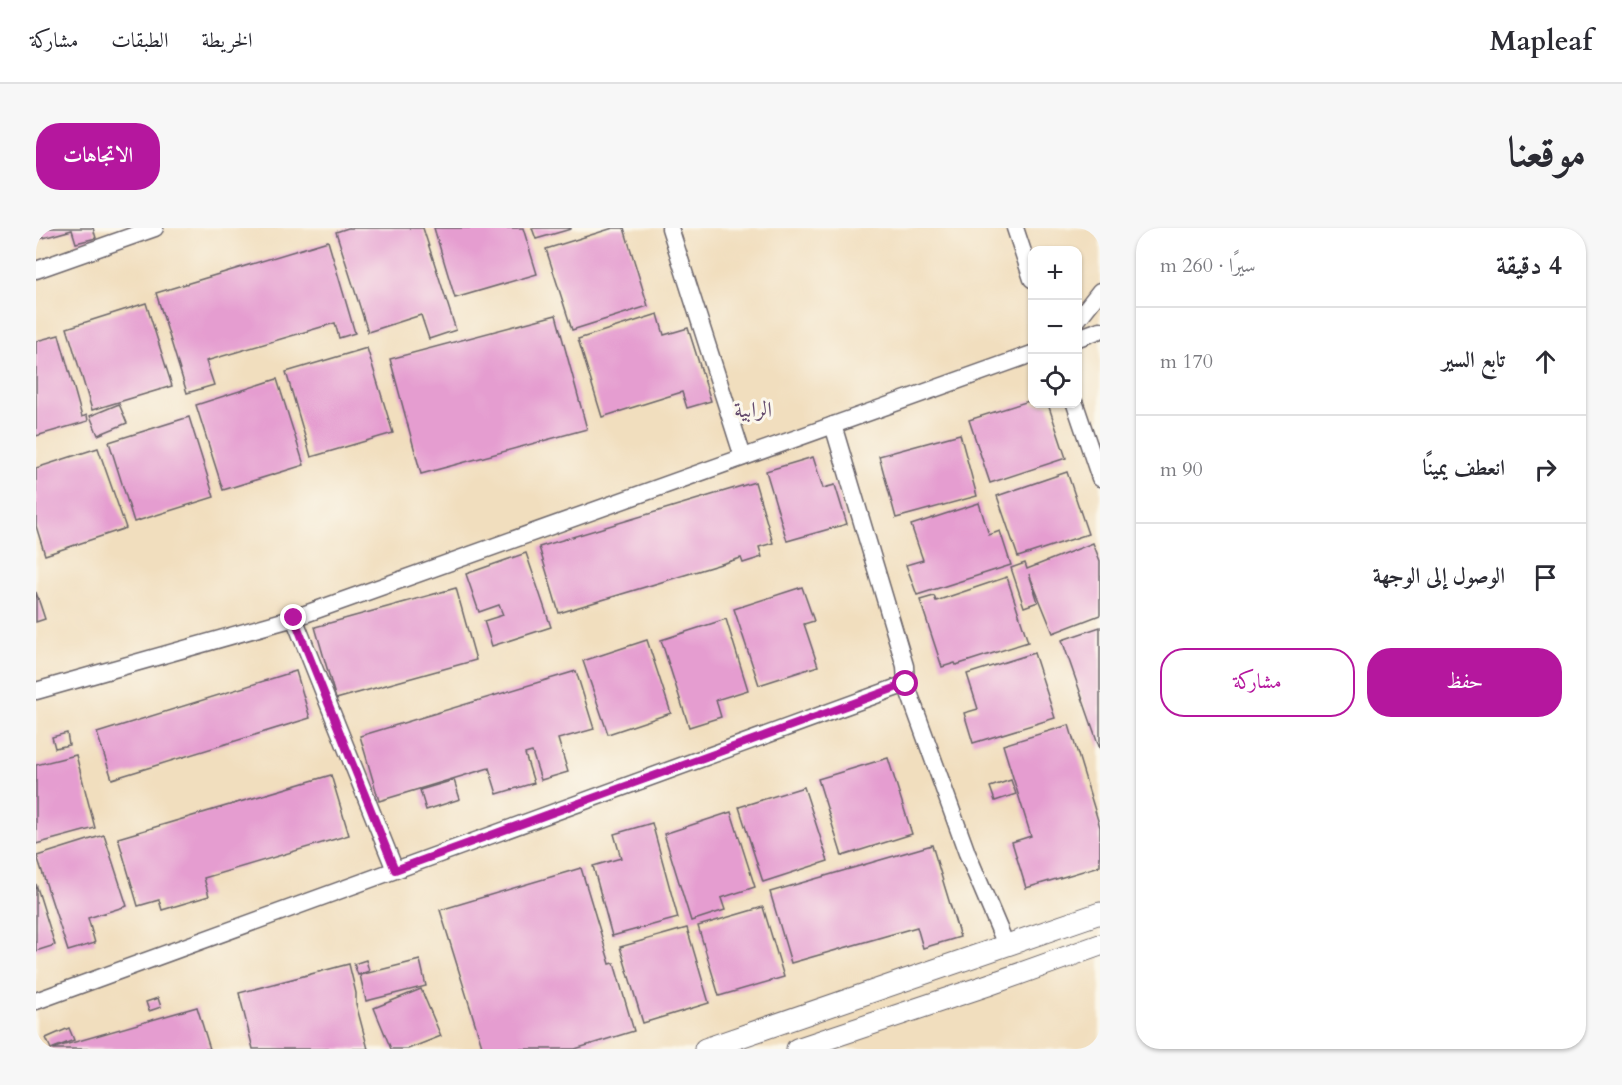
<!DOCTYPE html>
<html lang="ar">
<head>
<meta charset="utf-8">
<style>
  body { margin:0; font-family:Cardo,Amiri,serif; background:#f7f7f7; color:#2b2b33; direction:rtl }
  .controls { position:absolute; right:18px; top:18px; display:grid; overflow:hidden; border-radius:12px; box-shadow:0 2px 4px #0004 }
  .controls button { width:54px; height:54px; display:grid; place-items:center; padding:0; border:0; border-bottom:2px solid #e1e1e2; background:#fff; color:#2b2b33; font:30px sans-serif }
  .stop { position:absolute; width:18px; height:18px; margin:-14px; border:4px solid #b5179e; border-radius:50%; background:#fff }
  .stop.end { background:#b5179e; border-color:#fff; box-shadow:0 2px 6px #0008 }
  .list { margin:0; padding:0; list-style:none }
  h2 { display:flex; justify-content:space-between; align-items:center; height:78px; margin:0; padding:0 24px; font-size:26px }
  h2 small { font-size:20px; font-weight:400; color:#7c7c81 }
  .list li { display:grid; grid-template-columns:39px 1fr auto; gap:18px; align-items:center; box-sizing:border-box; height:108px; padding:0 24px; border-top:2px solid #e1e1e2 }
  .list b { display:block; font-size:22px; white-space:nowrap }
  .list em { font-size:20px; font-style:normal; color:#7c7c81 }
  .actions { display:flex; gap:12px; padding:18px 24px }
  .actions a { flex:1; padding:14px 0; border:2px solid #b5179e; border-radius:24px; text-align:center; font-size:21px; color:#b5179e }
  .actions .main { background:#b5179e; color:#fff }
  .icon { flex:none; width:33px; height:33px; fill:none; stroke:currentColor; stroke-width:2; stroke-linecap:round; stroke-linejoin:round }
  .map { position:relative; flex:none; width:1064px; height:821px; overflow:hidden; direction:ltr; border-radius:24px }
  header { display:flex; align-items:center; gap:36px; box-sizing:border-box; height:84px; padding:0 30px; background:#fff; border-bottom:2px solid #e1e1e2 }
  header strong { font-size:28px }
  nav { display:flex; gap:33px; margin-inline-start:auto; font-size:21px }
  .intro { display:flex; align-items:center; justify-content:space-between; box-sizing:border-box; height:144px; padding:0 36px }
  h1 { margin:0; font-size:42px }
  .button { padding:15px 27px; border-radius:24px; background:#b5179e; color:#fff; font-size:21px; font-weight:700 }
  main { display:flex; gap:36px; padding:0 36px }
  aside { flex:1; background:#fff; border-radius:24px; box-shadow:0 2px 4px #0004 }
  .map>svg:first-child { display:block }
  .building { fill:#e59dd0 }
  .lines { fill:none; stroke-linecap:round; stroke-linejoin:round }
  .minor-casing { stroke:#6a6469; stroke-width:19 }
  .tertiary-casing { stroke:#6a6469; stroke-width:23 }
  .minor { stroke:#fff; stroke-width:16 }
  .tertiary { stroke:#fff; stroke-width:21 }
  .route { stroke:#b5179e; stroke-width:8 }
  .labels { text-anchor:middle; stroke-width:6; stroke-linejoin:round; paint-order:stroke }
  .neighbourhood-label { font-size:22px; fill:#664d6f; stroke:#fbf7ec }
</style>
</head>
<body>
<header>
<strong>Mapleaf</strong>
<nav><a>الخريطة</a><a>الطبقات</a><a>مشاركة</a></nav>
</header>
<div class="intro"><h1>موقعنا</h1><a class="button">الاتجاهات</a></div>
<main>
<aside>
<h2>4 دقيقة<small>سيرًا · 260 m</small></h2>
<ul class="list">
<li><svg class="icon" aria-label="ahead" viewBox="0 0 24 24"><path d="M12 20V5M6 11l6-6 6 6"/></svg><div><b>تابع السير</b></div><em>170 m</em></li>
<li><svg class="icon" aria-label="right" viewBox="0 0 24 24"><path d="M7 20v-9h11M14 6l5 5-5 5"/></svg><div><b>انعطف يمينًا</b></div><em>90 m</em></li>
<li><svg class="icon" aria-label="arrive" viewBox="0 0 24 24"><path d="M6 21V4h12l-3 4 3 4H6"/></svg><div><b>الوصول إلى الوجهة</b></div></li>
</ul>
<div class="actions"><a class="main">حفظ</a><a>مشاركة</a></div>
</aside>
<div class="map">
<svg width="1064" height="821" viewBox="0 0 1064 821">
  <rect width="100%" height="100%" fill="#fbf7ec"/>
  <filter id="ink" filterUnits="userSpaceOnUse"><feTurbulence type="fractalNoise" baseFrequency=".0167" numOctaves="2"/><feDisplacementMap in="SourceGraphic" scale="12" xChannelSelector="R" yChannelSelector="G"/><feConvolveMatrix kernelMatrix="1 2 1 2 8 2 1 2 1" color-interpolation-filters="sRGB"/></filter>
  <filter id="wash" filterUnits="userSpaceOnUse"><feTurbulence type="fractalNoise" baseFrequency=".008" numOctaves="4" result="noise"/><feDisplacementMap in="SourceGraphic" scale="24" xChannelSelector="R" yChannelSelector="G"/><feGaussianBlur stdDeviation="1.35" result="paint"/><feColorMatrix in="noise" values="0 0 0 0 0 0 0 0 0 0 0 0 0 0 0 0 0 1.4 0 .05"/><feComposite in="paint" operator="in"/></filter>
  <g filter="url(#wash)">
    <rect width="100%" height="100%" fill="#f1debe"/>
    <g id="blocks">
      <g class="building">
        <path d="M 0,0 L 57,0 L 60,10 L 40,15 L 36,2 L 0,12 Z"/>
        <path d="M 312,0 L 387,0 L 420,102 L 393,111 L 385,87 L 332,104 L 300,4 Z"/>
        <path d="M 398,0 L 487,0 L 501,46 L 419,70 Z"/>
        <path d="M 496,0 L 535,0 L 535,1 L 500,11 Z"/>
        <path d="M 577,0 L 588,0 L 612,78 L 536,102 L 510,21 Z"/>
        <path d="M 292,13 L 319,105 L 303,110 L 299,95 L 170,133 L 178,157 L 151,165 L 120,65 Z"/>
        <path d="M 110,75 L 136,158 L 56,182 L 31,100 Z"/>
        <path d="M 622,86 L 628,107 L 652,100 L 675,173 L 651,180 L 646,164 L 566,189 L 542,111 Z"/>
        <path d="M 520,87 L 551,201 L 385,246 L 354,131 Z"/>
        <path d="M 23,107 L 46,189 L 51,187 L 52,193 L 0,208 L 0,113 Z"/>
        <path d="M 331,120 L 357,205 L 275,229 L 250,144 Z"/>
        <path d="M 241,151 L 268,237 L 187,262 L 160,177 Z"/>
        <path d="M 996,172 L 996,176 L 1012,176 L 1030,230 L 954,255 L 933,192 Z"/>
        <path d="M 83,176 L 91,195 L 62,207 L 54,188 Z"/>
        <path d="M 153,189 L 178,269 L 98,294 L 73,214 Z"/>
        <path d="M 924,206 L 941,268 L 860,290 L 843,228 Z"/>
        <path d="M 62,220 L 90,300 L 9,327 L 0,298 L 0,240 Z"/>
        <path d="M 777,229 L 787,260 L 799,257 L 811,296 L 751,313 L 730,243 Z"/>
        <path d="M 1031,244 L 1052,306 L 982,329 L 961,268 Z"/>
        <path d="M 719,254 L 737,315 L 723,319 L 726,329 L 707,335 L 705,330 L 523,385 L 503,319 Z"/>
        <path d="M 943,275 L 953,307 L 964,303 L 975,337 L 881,367 L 870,337 L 887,332 L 875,297 Z"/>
        <path d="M 1057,315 L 1064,333 L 1064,387 L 1017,405 L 993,346 L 1002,374 L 988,379 L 975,340 L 989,335 L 991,341 Z"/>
        <path d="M 490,325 L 515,399 L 456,418 L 448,393 L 467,387 L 463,377 L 443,384 L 430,346 Z"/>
        <path d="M 971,349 L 992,414 L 920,437 L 919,435 L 906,439 L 884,372 L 898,368 L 900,373 Z"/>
        <path d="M 766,359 L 778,393 L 768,396 L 782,438 L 723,457 L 698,381 Z"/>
        <path d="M 420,360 L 440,432 L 300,471 L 279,399 Z"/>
        <path d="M 0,364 L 9,391 L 0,394 Z"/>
        <path d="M 690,391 L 712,462 L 680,472 L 685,489 L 653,499 L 625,412 Z"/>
        <path d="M 1064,399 L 1064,521 L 1026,412 Z"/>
        <path d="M 611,412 L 635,485 L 572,506 L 547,433 Z"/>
        <path d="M 998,425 L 1019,490 L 937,515 L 928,485 L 942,481 L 931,446 Z"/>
        <path d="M 260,443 L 274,490 L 76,551 L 61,505 Z"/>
        <path d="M 540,443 L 558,501 L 522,511 L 532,544 L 505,552 L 496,524 L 489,526 L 498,555 L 461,566 L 453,540 L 343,573 L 324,508 Z"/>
        <path d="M 1033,497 L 1064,599 L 1064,638 L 990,660 L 976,614 L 995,608 L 967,517 Z"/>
        <path d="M 31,505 L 33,517 L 19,520 L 16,509 Z"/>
        <path d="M 40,527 L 59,600 L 0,616 L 0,537 Z"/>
        <path d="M 852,530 L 876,606 L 806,628 L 782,551 Z"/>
        <path d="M 295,547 L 313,607 L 168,650 L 173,668 L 126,682 L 123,672 L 102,678 L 82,610 Z"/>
        <path d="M 418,552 L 424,571 L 390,582 L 384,562 Z"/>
        <path d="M 975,552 L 980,566 L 959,573 L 954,559 Z"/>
        <path d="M 768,559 L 792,633 L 727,654 L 703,579 Z"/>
        <path d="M 695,584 L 719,659 L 685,670 L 689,682 L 655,693 L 628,606 Z"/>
        <path d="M 616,595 L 642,690 L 576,708 L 557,638 L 585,630 L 578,606 Z"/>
        <path d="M 68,607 L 91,678 L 52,690 L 59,715 L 32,723 L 1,628 Z"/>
        <path d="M 896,617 L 924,709 L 887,720 L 881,699 L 755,735 L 734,664 Z"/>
        <path d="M 545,640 L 574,736 L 578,735 L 598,803 L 539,821 L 447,821 L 404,682 Z"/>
        <path d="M 0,656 L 19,717 L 0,723 Z"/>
        <path d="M 727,679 L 748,749 L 683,768 L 662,698 Z"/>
        <path d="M 651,700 L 673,775 L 607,795 L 584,719 Z"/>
        <path d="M 330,732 L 333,743 L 322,747 L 318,736 Z"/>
        <path d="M 384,732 L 390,758 L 330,773 L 324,747 Z"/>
        <path d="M 313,736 L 320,765 L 320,776 L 332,821 L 217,821 L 203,765 Z"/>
        <path d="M 385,761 L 405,808 L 372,821 L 355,821 L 338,780 Z"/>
        <path d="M 122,770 L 125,779 L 113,783 L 110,774 Z"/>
        <path d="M 161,779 L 174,821 L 18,821 L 18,820 Z"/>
        <path d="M 33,800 L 38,812 L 15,821 L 10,810 Z"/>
      </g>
    </g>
  </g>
  <g filter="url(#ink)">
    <use href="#blocks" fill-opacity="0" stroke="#6a6469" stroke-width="1.5"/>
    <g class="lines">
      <g class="minor-casing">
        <g id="minor">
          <path d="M 634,0 L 707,229"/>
          <path d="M 979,0 L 996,51"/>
          <path d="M 0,42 L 119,0"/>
          <path d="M 1042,91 L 1064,63"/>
          <path d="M 1042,110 L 1064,102"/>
          <path d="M 1039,176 L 1064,250"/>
          <path d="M 797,197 L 869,438 L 870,456 L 931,625 L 970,717"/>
          <path d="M 258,390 L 359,642"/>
          <path d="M 0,463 L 258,390 L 996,126"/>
          <path d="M 0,773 L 870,456"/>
        </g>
      </g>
      <g class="tertiary-casing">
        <g id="tertiary">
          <path d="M 669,821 L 1064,685"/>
          <path d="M 761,821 L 952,757 L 1064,717"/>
        </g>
      </g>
      <use href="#minor" class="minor"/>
      <use href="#tertiary" class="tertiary"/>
    </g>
  </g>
  <g class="lines" filter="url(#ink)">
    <path class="route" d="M 258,390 L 359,642 L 870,456"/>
  </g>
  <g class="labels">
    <g class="neighbourhood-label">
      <text x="717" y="189">الرابية</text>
    </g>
  </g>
</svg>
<div class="controls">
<button>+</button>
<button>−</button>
<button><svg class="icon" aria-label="locate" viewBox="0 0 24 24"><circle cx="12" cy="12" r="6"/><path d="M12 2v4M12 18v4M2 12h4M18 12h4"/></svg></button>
</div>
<div class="stop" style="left:870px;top:456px"></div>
<div class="stop end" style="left:258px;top:390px"></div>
</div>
</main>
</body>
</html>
